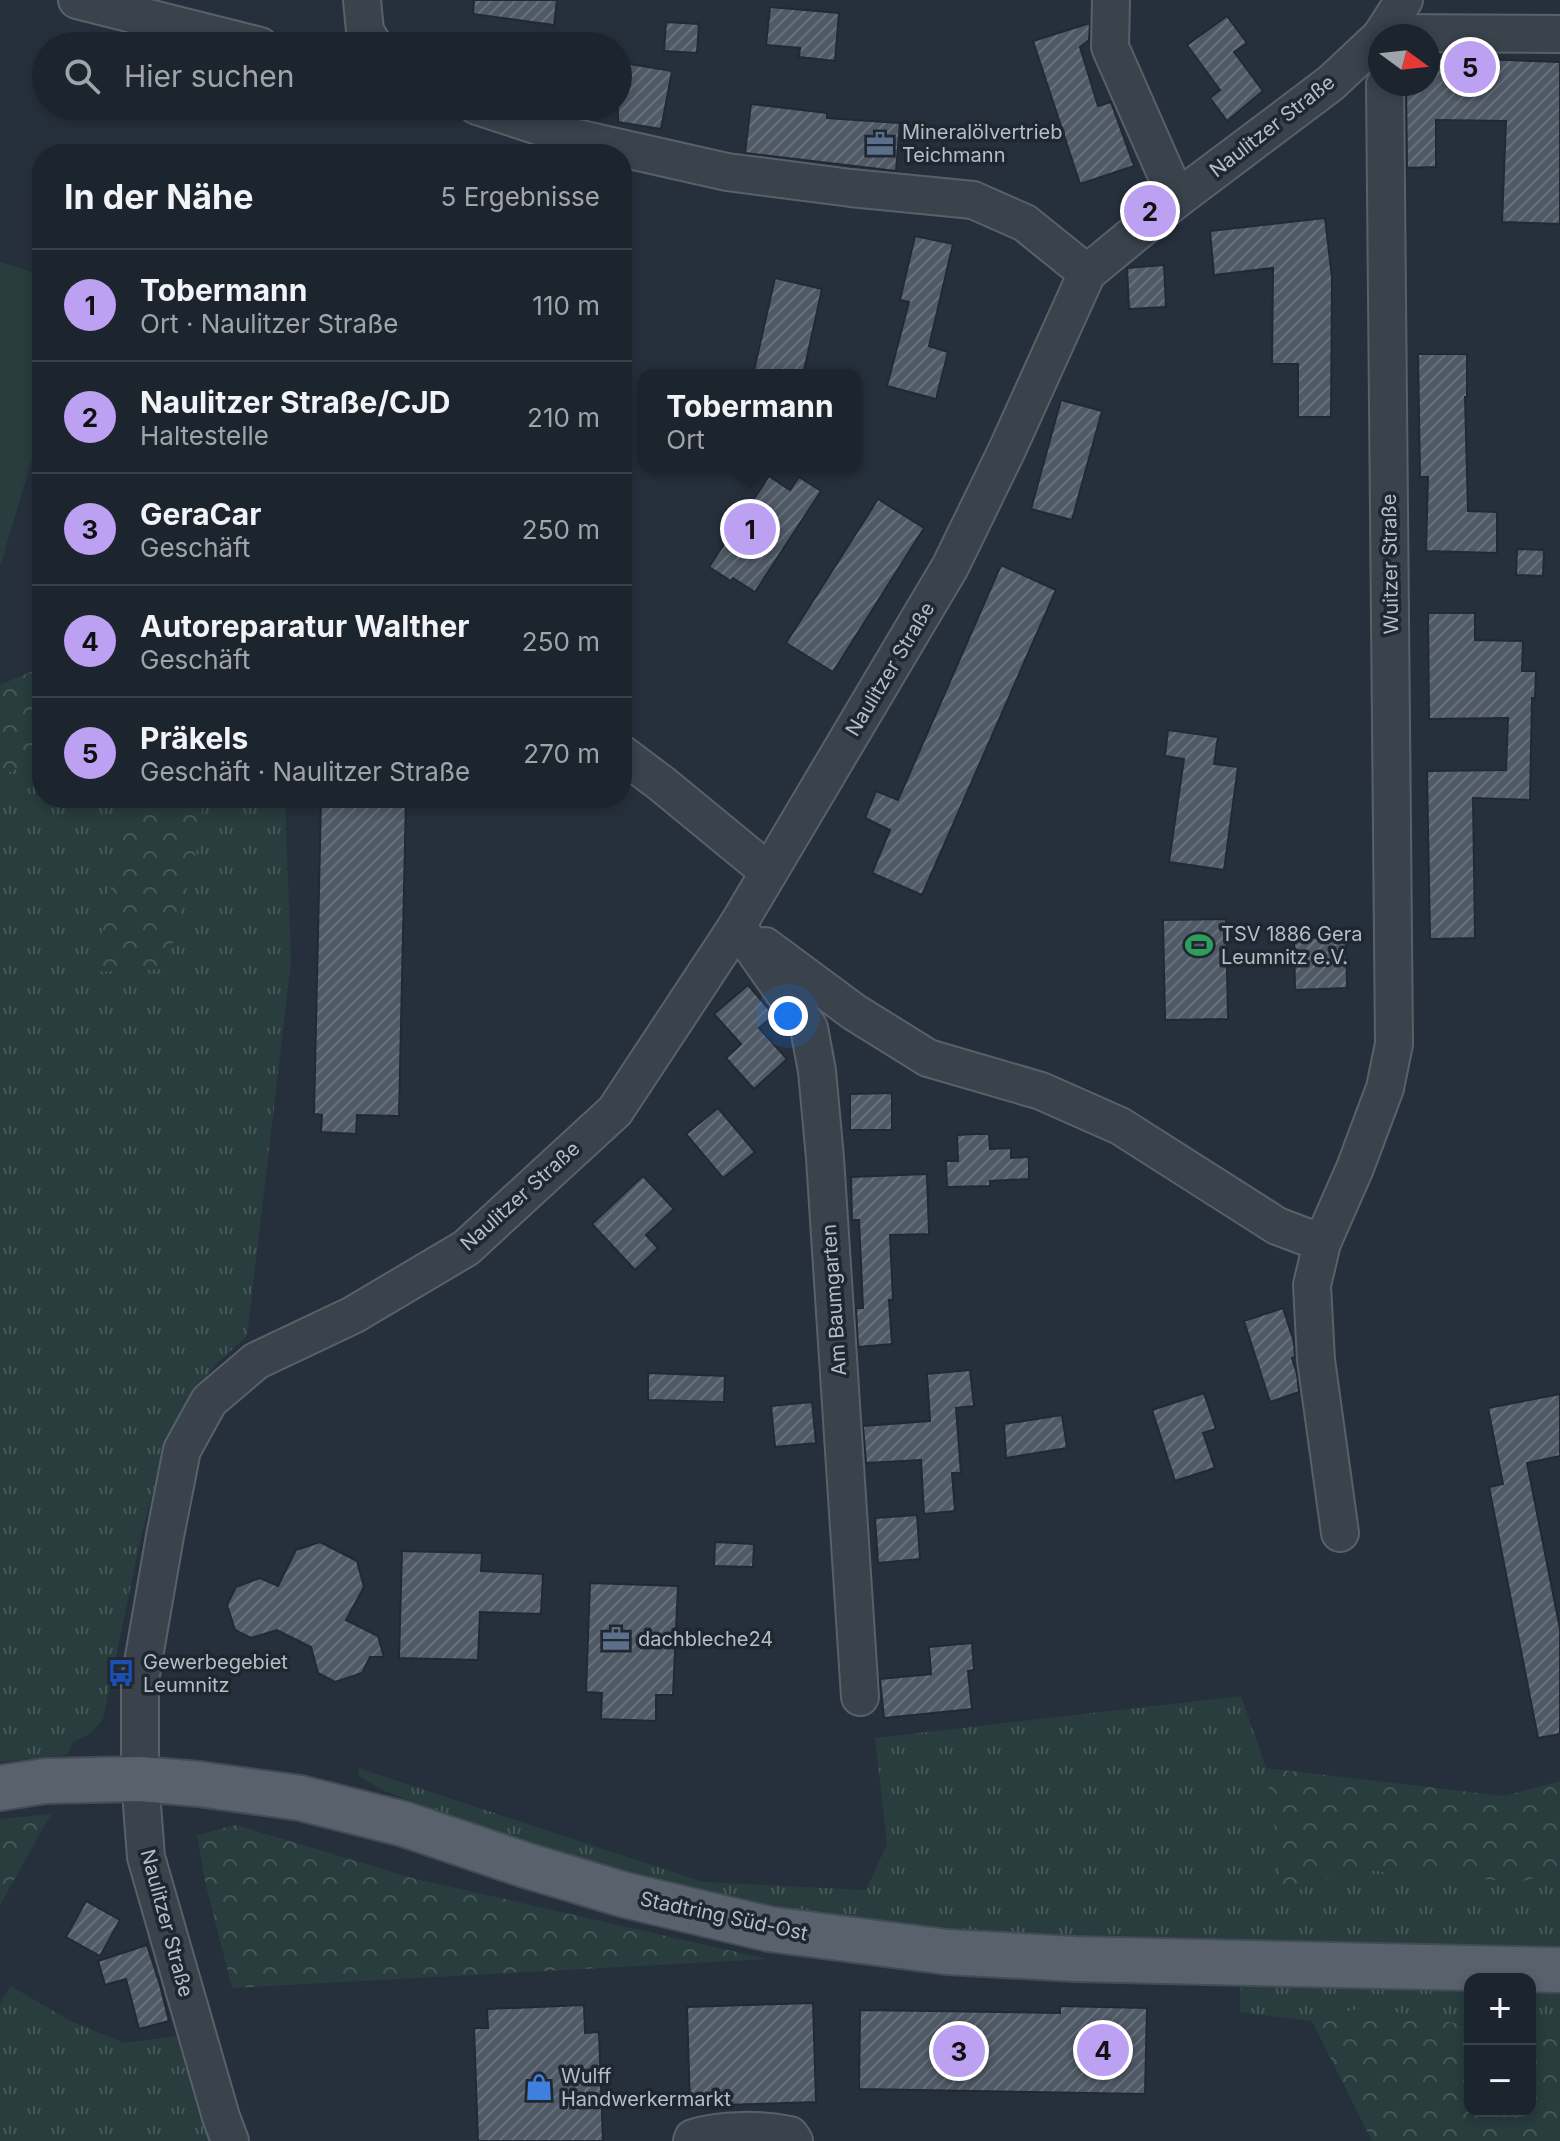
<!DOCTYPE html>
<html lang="de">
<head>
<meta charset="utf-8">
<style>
  body { margin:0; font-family:Inter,sans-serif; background:#293039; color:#f1f3f6 }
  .controls { position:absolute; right:24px; bottom:24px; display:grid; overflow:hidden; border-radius:16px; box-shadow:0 4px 12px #0003 }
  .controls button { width:72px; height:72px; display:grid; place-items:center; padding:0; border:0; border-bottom:2px solid #3a4149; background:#1c242d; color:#f1f3f6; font:40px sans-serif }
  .compass { position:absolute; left:1368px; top:24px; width:72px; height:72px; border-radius:50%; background:#1c242d; box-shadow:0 4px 12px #0003; rotate:105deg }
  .you { position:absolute; left:788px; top:1016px; width:28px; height:28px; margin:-20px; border:6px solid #fff; border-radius:50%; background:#1a73e8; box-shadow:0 0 0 12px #1a73e833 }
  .badge { display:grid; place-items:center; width:52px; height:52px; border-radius:50%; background:#bca0f2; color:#111; font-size:26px; font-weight:700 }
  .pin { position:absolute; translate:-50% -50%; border:4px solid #fff; box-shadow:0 2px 8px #0006 }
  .popup { position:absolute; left:638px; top:369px; width:224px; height:104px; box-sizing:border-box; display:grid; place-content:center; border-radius:16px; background:#1c242d; filter:drop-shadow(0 2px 6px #0005); font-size:26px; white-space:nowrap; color:#a0a4aa }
  .popup b { font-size:30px; color:#f1f3f6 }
  .popup::after { content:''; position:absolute; left:50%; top:100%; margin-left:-16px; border:16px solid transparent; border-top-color:#1c242d }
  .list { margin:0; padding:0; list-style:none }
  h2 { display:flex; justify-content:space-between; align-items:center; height:104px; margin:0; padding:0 32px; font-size:34px }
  h2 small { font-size:26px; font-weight:400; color:#a0a4aa }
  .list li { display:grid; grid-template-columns:52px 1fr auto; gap:24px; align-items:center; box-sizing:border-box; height:112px; padding:0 32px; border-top:2px solid #3a4149 }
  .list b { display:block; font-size:30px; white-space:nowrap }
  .list p { margin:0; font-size:26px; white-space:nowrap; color:#a0a4aa }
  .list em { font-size:26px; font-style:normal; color:#a0a4aa }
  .icon { flex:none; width:44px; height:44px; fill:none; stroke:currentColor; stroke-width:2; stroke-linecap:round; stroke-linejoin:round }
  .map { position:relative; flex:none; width:1560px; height:2141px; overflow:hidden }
  .search { position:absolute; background:#1c242d; box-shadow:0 4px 12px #0003; left:32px; top:32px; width:600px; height:88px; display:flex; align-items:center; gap:20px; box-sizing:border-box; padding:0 28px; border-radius:44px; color:#a0a4aa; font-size:30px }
  .panel { position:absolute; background:#1c242d; box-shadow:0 4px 12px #0003; left:32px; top:144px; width:600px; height:664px; border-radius:32px }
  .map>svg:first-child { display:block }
  .grass { fill:url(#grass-tufts) }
  .forest { fill:url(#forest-crowns) }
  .park { fill:#293d3e }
  .building { fill:url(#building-hatch); stroke:#212933; stroke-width:2 }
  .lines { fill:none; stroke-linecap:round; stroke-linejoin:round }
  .minor-casing { stroke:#58606a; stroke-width:40 }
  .major-casing { stroke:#434b55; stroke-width:48 }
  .minor { stroke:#3a424c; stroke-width:36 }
  .major { stroke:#58616c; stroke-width:44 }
  .labels { text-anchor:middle; stroke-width:7; stroke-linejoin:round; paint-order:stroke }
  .street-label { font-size:20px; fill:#b6bdc7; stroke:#1f2731 }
  .poi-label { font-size:20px; fill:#b6bdc7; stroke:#1f2731; text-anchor:start }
</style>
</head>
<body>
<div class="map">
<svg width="1560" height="2141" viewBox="0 0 1560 2141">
  <defs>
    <pattern id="grass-tufts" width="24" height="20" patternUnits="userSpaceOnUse" patternTransform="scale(2)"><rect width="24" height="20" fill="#293d3e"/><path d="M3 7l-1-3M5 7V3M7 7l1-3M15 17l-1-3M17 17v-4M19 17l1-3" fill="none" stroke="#465758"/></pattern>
    <pattern id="forest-crowns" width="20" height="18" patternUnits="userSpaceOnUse" patternTransform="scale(2)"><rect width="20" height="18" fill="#293d3e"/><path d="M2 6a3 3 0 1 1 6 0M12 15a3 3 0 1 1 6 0" fill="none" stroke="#465758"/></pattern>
    <pattern id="building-hatch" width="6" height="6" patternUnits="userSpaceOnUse" patternTransform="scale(2)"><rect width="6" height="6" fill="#505a67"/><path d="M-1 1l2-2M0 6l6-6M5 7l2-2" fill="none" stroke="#67707b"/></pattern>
  </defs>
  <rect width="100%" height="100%" fill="#26303c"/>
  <g class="grass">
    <path d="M 42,758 L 42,798 L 129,798 L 94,972 L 198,845 L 203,798 L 285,798 L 291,962 L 247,1336 L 215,1365 L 184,1410 L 161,1462 L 142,1532 L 103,1719 L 91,1733 L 73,1742 L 67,1755 L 0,1762 L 0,776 Z"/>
    <path d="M 1241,1696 L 1266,1768 L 1284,1895 L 1351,1869 L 1521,1882 L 1560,1869 L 1560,1958 L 1031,1945 L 709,1903 L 531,1844 L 382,1790 L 359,1776 L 358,1768 L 703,1882 L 866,1890 L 887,1844 L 875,1738 Z"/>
    <path d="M 1240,1979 L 1470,1986 L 1470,2026 L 1366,2007 L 1312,2021 L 1240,2012 Z"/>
    <path d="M 11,1986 L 70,2021 L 124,2043 L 178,2036 L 213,2141 L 0,2141 L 0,2003 Z"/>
    <path d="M 1530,1990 L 1560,1993 L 1560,2039 L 1530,2034 Z"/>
  </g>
  <g class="forest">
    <path d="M 42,667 L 42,758 L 0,776 L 0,685 Z"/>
    <path d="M 129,798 L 203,798 L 198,845 L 166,969 L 94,972 Z"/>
    <path d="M 1266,1768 L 1504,1796 L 1560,1781 L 1560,1869 L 1521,1882 L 1351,1869 L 1284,1895 Z"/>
    <path d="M 51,1814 L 0,1905 L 0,1819 Z"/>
    <path d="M 236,1825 L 412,1878 L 767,1959 L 232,1988 L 205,1881 L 197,1835 Z"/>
    <path d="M 1366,2007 L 1470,2026 L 1470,2111 L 1530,2111 L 1530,2034 L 1560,2039 L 1560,2141 L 1372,2141 L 1312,2021 Z"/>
  </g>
  <path class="park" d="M 0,262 L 42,275 L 42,426 L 0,566 Z"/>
  <g class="building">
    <path d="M 474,0 L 557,0 L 554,25 L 473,14 Z"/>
    <path d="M 770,7 L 839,13 L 835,61 L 799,57 L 800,48 L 766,45 Z"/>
    <path d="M 1227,16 L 1247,43 L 1234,52 L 1263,91 L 1227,121 L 1210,98 L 1220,90 L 1187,45 Z"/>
    <path d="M 666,22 L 699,24 L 697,53 L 664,51 Z"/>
    <path d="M 1090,23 L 1089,40 L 1080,47 L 1098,106 L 1111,102 L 1134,166 L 1080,184 L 1033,41 Z"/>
    <path d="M 1455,58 L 1560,62 L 1560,224 L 1502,222 L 1506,121 L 1436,120 L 1436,167 L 1407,168 L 1406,84 L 1428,84 L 1428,59 Z"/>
    <path d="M 618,62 L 672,71 L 661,129 L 618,122 Z"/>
    <path d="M 751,104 L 827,113 L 827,118 L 900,123 L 896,171 L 745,153 Z"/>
    <path d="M 1325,218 L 1332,278 L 1331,417 L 1298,417 L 1298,364 L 1272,364 L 1273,268 L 1214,275 L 1210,231 Z"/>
    <path d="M 915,236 L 953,244 L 929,346 L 948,352 L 936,399 L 887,386 L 909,302 L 900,300 Z"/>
    <path d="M 1164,265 L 1166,307 L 1129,309 L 1127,268 Z"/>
    <path d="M 775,278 L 822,289 L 803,375 L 753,375 Z"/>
    <path d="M 1418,354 L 1467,354 L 1467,397 L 1465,397 L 1468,511 L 1497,512 L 1497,553 L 1426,551 L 1428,477 L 1420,477 Z"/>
    <path d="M 1061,400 L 1102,411 L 1072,520 L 1031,509 Z"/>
    <path d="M 769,476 L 790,490 L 799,477 L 821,491 L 755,592 L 733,578 L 731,581 L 709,567 Z"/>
    <path d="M 878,499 L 924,528 L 833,672 L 786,643 Z"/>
    <path d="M 1517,549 L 1544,550 L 1543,576 L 1516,575 Z"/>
    <path d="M 1001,565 L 1056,590 L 922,895 L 872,873 L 890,830 L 865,818 L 876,791 L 898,800 Z"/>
    <path d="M 1428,613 L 1475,613 L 1475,640 L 1523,641 L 1522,671 L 1536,671 L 1535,698 L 1532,698 L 1530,800 L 1473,798 L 1475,938 L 1430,939 L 1427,771 L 1506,770 L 1508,718 L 1429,719 Z"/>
    <path d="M 1168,730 L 1218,737 L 1214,764 L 1238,767 L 1224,870 L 1169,862 L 1184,759 L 1165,756 Z"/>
    <path d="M 321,798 L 406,798 L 399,1116 L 357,1115 L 356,1134 L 321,1132 L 322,1115 L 314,1114 Z"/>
    <path d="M 1226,919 L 1228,1019 L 1165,1020 L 1163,920 Z"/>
    <path d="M 1346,937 L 1347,988 L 1295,990 L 1294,938 Z"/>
    <path d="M 748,985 L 774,1015 L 759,1028 L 787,1059 L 754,1089 L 726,1058 L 741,1044 L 714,1014 Z"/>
    <path d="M 892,1093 L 892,1130 L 850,1130 L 850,1094 Z"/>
    <path d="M 718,1108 L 755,1152 L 723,1178 L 686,1134 Z"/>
    <path d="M 975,1134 L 989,1134 L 990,1149 L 1011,1148 L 1011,1158 L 1029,1157 L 1029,1179 L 990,1181 L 990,1186 L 947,1187 L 946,1161 L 958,1161 L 957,1135 Z"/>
    <path d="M 927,1174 L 929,1234 L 890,1235 L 893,1300 L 889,1300 L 892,1344 L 858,1347 L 856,1308 L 863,1308 L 859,1220 L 852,1220 L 851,1177 Z"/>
    <path d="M 643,1176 L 674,1209 L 646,1235 L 658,1248 L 635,1270 L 592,1224 Z"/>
    <path d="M 1283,1308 L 1294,1342 L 1295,1357 L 1292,1358 L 1297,1374 L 1299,1392 L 1270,1402 L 1244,1321 Z"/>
    <path d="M 970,1370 L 974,1406 L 956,1408 L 961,1473 L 952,1473 L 955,1511 L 924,1514 L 921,1460 L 866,1463 L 863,1426 L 930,1421 L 927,1374 Z"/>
    <path d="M 648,1373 L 725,1376 L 724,1402 L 648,1400 Z"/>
    <path d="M 1204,1393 L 1216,1429 L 1203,1433 L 1215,1468 L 1175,1481 L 1152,1410 Z"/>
    <path d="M 1560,1394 L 1560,1456 L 1527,1463 L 1560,1629 L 1560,1734 L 1538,1738 L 1489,1487 L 1503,1484 L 1488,1408 Z"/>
    <path d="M 812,1402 L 816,1443 L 775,1447 L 771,1406 Z"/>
    <path d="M 1062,1415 L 1067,1448 L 1006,1458 L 1004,1424 Z"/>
    <path d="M 917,1515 L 920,1559 L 878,1563 L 875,1518 Z"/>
    <path d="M 320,1542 L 357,1561 L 364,1587 L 346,1620 L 378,1636 L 384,1657 L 370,1657 L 362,1673 L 335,1682 L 318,1673 L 311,1647 L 277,1630 L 251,1638 L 235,1630 L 227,1605 L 236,1587 L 260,1578 L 278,1586 L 296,1550 Z"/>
    <path d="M 715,1542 L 754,1544 L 753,1567 L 714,1566 Z"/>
    <path d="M 402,1551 L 482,1553 L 481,1571 L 543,1574 L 541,1614 L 480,1612 L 478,1660 L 399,1658 Z"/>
    <path d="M 590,1583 L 678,1586 L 673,1695 L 656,1695 L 656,1721 L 601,1719 L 602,1693 L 586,1692 Z"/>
    <path d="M 972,1643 L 974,1670 L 968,1671 L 972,1709 L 884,1718 L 880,1679 L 931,1674 L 929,1647 Z"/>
    <path d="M 86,1901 L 120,1920 L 100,1956 L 66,1937 Z"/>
    <path d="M 147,1945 L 160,1985 L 169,2021 L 139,2029 L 126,1979 L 105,1985 L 98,1961 Z"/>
    <path d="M 813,2003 L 816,2102 L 690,2106 L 687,2007 Z"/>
    <path d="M 584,2005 L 585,2033 L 599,2032 L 603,2141 L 478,2141 L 474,2028 L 488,2028 L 487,2009 Z"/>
    <path d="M 1060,2006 L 1147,2008 L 1145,2094 L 859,2089 L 860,2010 L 1060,2013 Z"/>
  </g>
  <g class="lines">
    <g class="minor-casing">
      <g id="minor">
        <path d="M 77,0 L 260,46"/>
        <path d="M 362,0 L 365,31 L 374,46"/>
        <path d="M 1111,0 L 1110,47 L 1177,199"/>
        <path d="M 1385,33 L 1560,34"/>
        <path d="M 1381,36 L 1404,0"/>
        <path d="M 477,106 L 572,137 L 727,172 L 851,188 L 973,200 L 1025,223 L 1087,273"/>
        <path d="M 622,754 L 662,784 L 769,872"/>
        <path d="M 737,926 L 809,1028 L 817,1071 L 825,1158 L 860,1697"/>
        <path d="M 765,946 L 854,1012 L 928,1058 L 1041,1091 L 1120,1126 L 1277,1226 L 1322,1243"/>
        <path d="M 1340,1533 L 1316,1360 L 1312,1285 L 1322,1243 L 1355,1168 L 1385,1088 L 1394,1044 L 1385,84"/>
        <path d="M 230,2141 L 221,2117 L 146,1857 L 140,1779 L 140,1680 L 165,1536 L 182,1450 L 209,1401 L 256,1361 L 353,1315 L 466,1248 L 615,1111 L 737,926 L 950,567 L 1007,450 L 1087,273 L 1177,199 L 1331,83 L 1380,37"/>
        <path d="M 692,2141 L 693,2138 C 720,2129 762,2129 790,2135 L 794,2141"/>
      </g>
    </g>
    <g class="major-casing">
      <path id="major" d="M 0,1788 L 45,1781 L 140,1779 L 199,1784 L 300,1798 L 404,1824 L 525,1865 L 625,1895 L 769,1929 L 947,1952 L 1075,1959 L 1560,1970"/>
    </g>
    <use href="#minor" class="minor"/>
    <use href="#major" class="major"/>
  </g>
  <defs>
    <g id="office-bare" transform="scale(2.16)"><path d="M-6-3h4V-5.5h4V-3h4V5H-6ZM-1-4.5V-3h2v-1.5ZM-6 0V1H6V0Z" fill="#5c6f8a" stroke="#1f2731" stroke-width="2.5" paint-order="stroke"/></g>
    <g id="stadium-bare" transform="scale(2.16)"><path d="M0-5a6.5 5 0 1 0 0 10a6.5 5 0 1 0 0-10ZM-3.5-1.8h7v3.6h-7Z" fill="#2e9e5b" stroke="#1f2731" stroke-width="2.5" paint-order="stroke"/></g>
    <g id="bus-bare" transform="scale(2.16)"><path d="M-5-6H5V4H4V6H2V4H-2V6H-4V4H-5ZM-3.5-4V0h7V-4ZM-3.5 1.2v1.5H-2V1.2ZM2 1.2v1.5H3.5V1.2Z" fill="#1a4fb4" stroke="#1f2731" stroke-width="2.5" paint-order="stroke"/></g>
    <g id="shop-bare" transform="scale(2.16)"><path d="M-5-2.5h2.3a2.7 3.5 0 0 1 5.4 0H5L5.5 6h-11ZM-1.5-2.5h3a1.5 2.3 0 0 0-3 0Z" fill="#3f7fe0" stroke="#1f2731" stroke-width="2.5" paint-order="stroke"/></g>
  </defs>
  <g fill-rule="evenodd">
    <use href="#office-bare" x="880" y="144"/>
    <use href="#stadium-bare" x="1199" y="945"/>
    <use href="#office-bare" x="616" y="1639"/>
    <use href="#bus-bare" x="121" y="1673"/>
    <use href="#shop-bare" x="539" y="2087"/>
  </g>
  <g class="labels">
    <g class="street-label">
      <text transform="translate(1272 126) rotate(-38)" y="7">Naulitzer Straße</text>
      <text transform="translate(1390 564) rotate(-91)" y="7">Wuitzer Straße</text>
      <text transform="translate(890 669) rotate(-59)" y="7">Naulitzer Straße</text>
      <text transform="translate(520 1196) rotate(-42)" y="7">Naulitzer Straße</text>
      <text transform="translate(834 1300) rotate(-94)" y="7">Am Baumgarten</text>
      <text transform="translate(724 1916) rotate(12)" y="7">Stadtring Süd-Ost</text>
      <text transform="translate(167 1923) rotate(75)" y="7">Naulitzer Straße</text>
    </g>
    <g class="poi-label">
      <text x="902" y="139">Mineralölvertrieb<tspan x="902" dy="23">Teichmann</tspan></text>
      <text x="1221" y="941">TSV 1886 Gera<tspan x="1221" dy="23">Leumnitz e.V.</tspan></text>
      <text x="638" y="1646">dachbleche24</text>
      <text x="143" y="1669">Gewerbegebiet<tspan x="143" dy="23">Leumnitz</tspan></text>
      <text x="561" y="2083">Wulff<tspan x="561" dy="23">Handwerkermarkt</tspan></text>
    </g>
  </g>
</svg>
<div class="controls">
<button>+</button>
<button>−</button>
</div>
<svg class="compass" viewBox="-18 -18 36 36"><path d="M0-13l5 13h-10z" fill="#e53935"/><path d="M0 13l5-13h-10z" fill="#a0a4aa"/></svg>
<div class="you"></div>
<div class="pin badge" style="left:750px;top:529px">1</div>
<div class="popup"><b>Tobermann</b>Ort</div>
<div class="pin badge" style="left:1150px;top:211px">2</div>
<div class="pin badge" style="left:959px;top:2051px">3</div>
<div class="pin badge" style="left:1103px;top:2050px">4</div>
<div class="pin badge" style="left:1470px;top:67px">5</div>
<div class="search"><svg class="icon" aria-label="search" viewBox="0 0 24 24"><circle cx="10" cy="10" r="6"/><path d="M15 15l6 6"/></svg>Hier suchen</div>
<section class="panel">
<h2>In der Nähe<small>5 Ergebnisse</small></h2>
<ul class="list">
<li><span class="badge">1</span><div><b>Tobermann</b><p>Ort · Naulitzer Straße</p></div><em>110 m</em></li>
<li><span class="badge">2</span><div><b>Naulitzer Straße/CJD</b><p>Haltestelle</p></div><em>210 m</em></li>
<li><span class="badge">3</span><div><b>GeraCar</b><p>Geschäft</p></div><em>250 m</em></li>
<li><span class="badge">4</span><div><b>Autoreparatur Walther</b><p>Geschäft</p></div><em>250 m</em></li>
<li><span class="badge">5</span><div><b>Präkels</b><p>Geschäft · Naulitzer Straße</p></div><em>270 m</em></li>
</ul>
</section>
</div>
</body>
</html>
